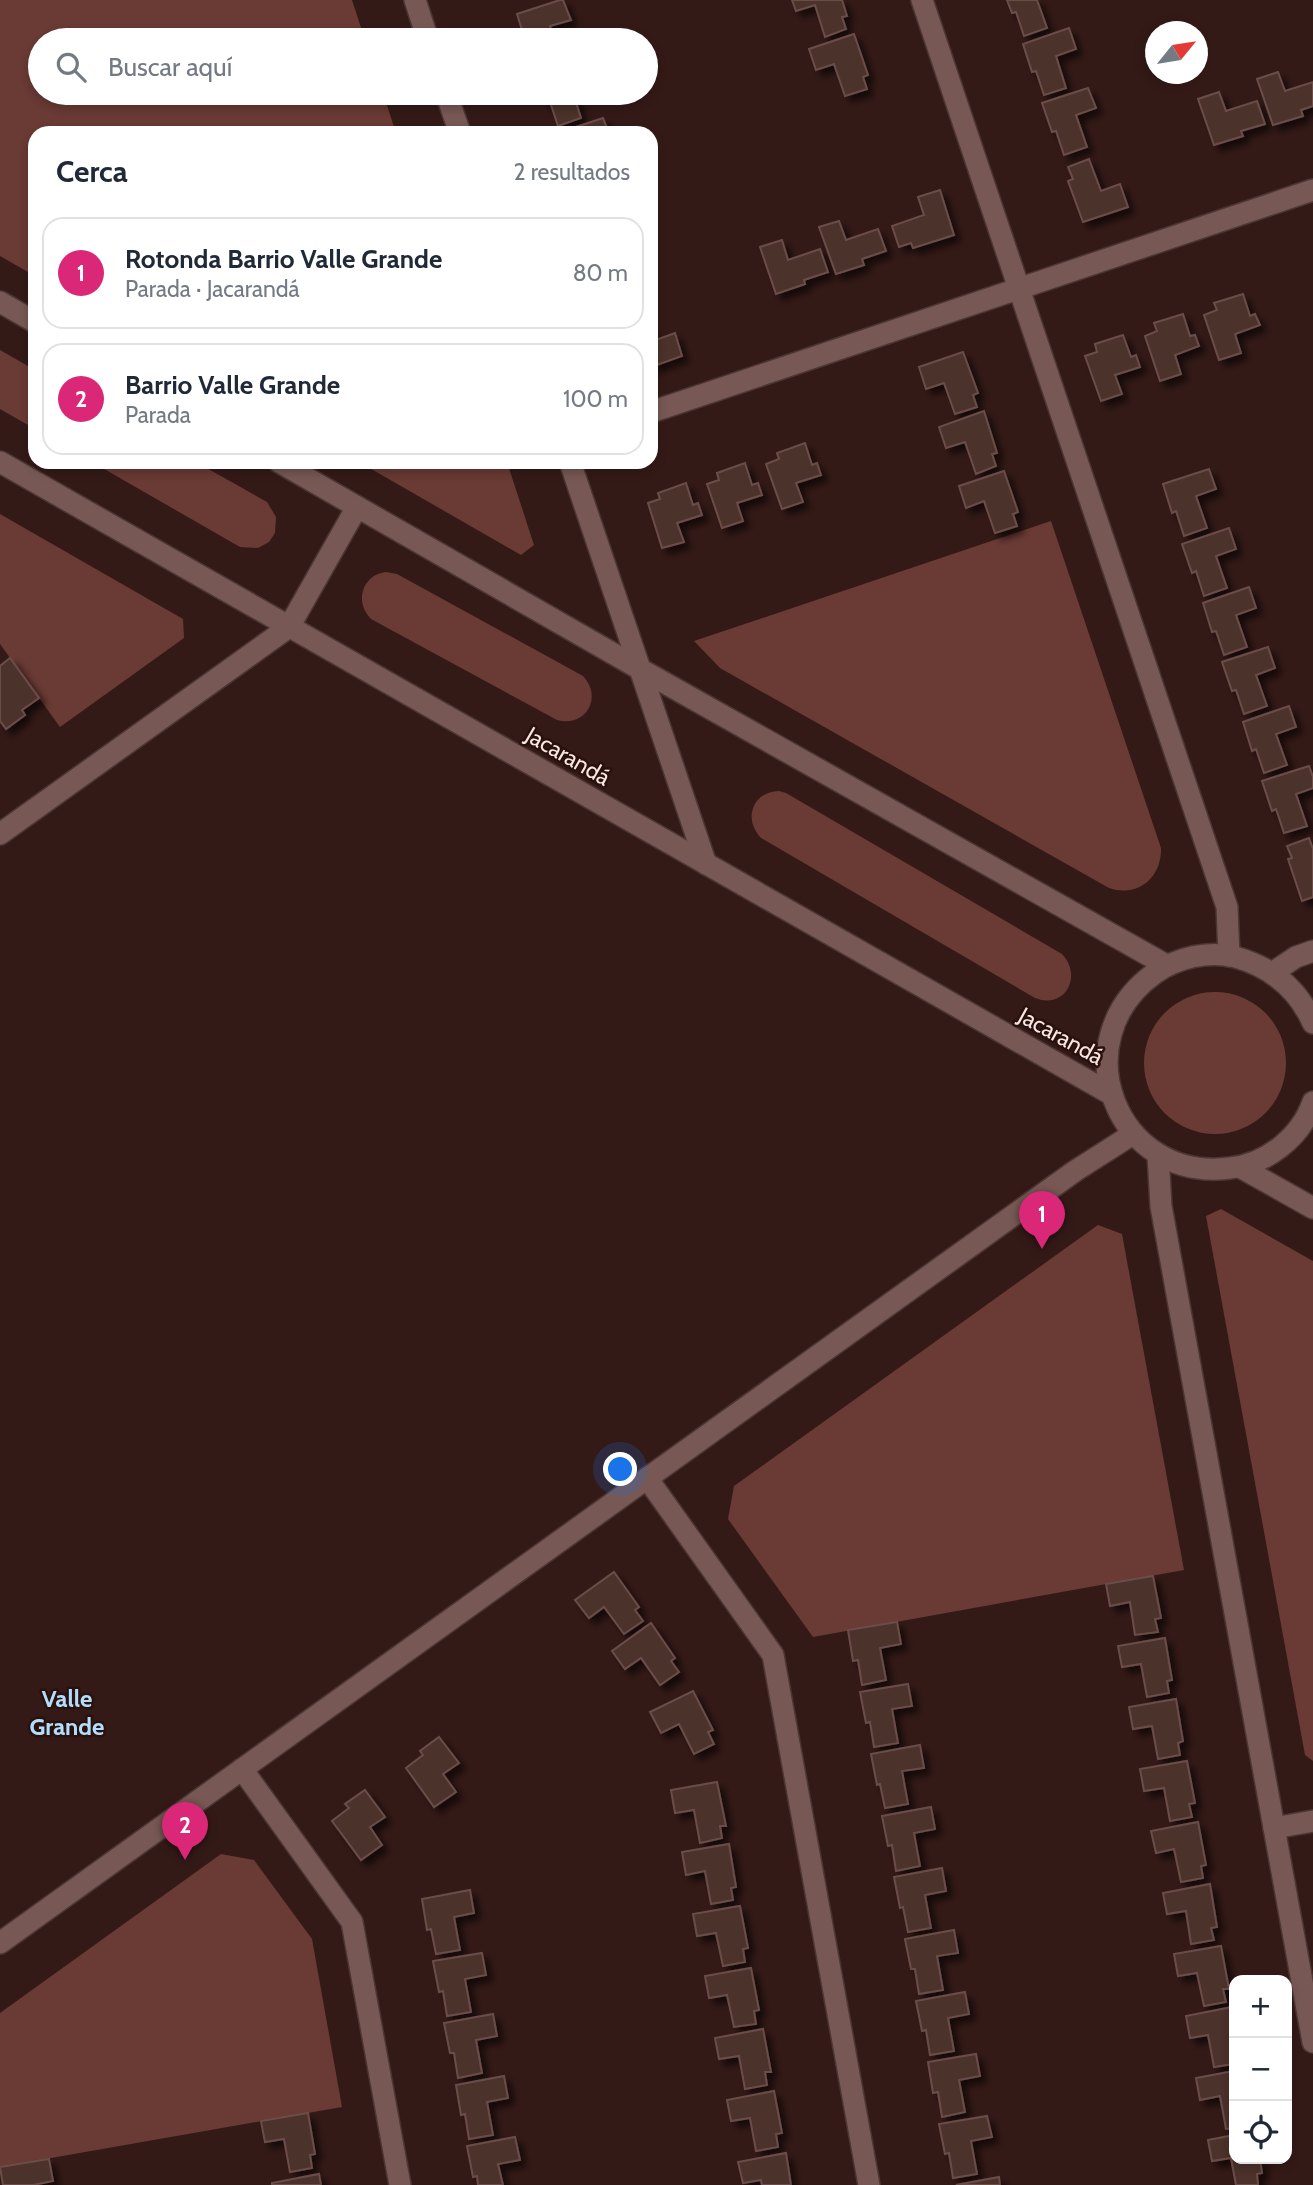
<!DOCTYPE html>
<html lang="es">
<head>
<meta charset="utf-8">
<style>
  body { margin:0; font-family:Cabin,sans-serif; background:#f2f2f3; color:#1f2937 }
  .controls { position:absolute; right:21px; bottom:21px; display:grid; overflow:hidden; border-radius:14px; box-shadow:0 4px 10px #0003 }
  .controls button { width:63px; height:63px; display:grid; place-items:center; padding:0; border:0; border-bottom:2px solid #e0e1e3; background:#fff; color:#1f2937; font:35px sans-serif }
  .compass { position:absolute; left:1145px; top:21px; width:63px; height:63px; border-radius:50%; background:#fff; box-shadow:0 4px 10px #0003; rotate:60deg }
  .you { position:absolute; left:621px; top:1470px; width:24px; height:24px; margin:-18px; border:5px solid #fff; border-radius:50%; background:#1a73e8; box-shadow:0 0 0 10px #1a73e833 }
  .badge { display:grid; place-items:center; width:46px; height:46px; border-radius:50%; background:#db2777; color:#fff; font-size:23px; font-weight:700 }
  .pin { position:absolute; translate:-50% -58px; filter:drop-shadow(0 2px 4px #0008) }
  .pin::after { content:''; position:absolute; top:37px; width:24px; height:21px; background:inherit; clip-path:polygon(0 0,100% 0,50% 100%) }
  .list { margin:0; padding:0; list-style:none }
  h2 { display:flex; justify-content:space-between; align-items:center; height:91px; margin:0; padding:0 28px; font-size:30px }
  h2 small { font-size:23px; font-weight:400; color:#747a83 }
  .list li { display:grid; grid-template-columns:46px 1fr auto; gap:21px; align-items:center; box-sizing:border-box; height:112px; margin:0 14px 14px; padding:0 14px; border:2px solid #e0e1e3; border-radius:21px }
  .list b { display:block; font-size:26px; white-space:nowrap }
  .list p { margin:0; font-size:23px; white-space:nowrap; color:#747a83 }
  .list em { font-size:23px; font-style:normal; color:#747a83 }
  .icon { flex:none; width:38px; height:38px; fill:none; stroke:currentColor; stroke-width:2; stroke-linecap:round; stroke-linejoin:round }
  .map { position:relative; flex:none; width:1313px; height:2185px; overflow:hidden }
  .search { position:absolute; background:#fff; box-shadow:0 4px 10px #0003; left:28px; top:28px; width:630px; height:77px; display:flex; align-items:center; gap:18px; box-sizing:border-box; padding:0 24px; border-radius:38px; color:#747a83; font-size:26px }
  .panel { position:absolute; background:#fff; box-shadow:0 4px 10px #0003; left:28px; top:126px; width:630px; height:343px; border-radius:21px }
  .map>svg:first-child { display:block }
  .green { fill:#6a3a34 }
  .building { fill:#4c302c; stroke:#6b4d49; stroke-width:2; filter:url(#shadow) }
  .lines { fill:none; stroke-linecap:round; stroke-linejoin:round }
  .street-casing { stroke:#4b3634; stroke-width:24 }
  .street { stroke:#775854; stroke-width:21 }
  .labels { text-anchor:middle; stroke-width:5; stroke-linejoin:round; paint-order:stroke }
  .street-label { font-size:23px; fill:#fae7e4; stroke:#29110e }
  .neighbourhood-label { font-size:24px; font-weight:bold; fill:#b3defb; stroke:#29110e }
</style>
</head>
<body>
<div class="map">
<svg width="1313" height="2185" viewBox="0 0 1313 2185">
  <defs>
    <filter id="shadow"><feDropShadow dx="6" dy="6" stdDeviation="3.5" flood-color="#0009"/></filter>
  </defs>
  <rect width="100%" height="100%" fill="#341a17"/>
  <g class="green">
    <path d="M 0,0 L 352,0 L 365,40 L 40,40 L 40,93 L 383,93 L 396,133 L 35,133 L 35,276 L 0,256 Z"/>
    <path d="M 0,350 L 35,370 L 35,429 L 0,409 Z"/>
    <path d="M 92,462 L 196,462 L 267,502 L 276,517 L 275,533 L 269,542 L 258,548 L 240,547 Z"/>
    <path d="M 359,462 L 507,462 L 534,545 L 521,555 Z"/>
    <path d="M 0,514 L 183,619 L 184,638 L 60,727 L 0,644 Z"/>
    <path d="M 1051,521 L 1161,848 C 1162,877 1138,898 1109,888 L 720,668 L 694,641 Z"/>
    <path d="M 386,572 L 397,574 L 583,676 C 603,697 586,728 557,720 L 371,619 C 354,602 362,575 386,572 Z"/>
    <path d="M 779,791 L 786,793 L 1062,954 C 1083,976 1065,1010 1035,998 L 761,838 C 743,819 752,792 779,791 Z"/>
    <circle cx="1215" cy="1063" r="71"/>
    <path d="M 1221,1209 L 1313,1261 L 1313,1761 L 1305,1755 L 1206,1216 Z"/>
    <path d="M 1098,1225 L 1122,1234 L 1184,1570 L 813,1637 L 728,1519 L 734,1486 Z"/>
    <path d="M 221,1854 L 254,1860 L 312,1939 L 342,2107 L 0,2167 L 0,2013 Z"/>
  </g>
  <g class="building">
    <path d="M 560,0 L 563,0 L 571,20 L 550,26 L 555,40 L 525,40 L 517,14 Z"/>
    <path d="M 792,0 L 842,0 L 847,16 L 842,17 L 846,29 L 825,37 L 815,5 L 796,11 Z"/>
    <path d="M 1007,0 L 1037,0 L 1047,28 L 1024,36 L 1016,12 L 1012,13 Z"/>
    <path d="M 1069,28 L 1076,49 L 1056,56 L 1066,88 L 1044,95 L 1036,71 L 1032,72 L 1023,44 Z"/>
    <path d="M 854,34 L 868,75 L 863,77 L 867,89 L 845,96 L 834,64 L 816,70 L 809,49 Z"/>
    <path d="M 1278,72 L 1285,91 L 1313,82 L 1313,106 L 1301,110 L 1303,116 L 1273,125 L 1257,79 Z"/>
    <path d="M 1088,88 L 1096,108 L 1076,115 L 1087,147 L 1064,155 L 1056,131 L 1052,132 L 1042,103 Z"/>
    <path d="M 1219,92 L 1226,111 L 1257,101 L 1265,124 L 1241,131 L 1243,136 L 1214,145 L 1198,99 Z"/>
    <path d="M 543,93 L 573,93 L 581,118 L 558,126 L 550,102 L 546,103 Z"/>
    <path d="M 603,118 L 609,133 L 558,133 Z"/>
    <path d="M 1089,159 L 1101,191 L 1120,184 L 1128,207 L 1083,222 L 1068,181 L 1073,179 L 1068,167 Z"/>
    <path d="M 940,190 L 954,235 L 913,248 L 911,243 L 899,247 L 892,226 L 924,215 L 918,197 Z"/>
    <path d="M 839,221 L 846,240 L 878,229 L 886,251 L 862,259 L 864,265 L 836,274 L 819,227 Z"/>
    <path d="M 782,240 L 788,260 L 820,249 L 828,272 L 804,280 L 805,284 L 776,294 L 760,247 Z"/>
    <path d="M 1243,294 L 1250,316 L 1255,314 L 1260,325 L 1235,334 L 1241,353 L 1219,360 L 1204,315 L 1217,310 L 1214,303 Z"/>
    <path d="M 1183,314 L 1190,336 L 1195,335 L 1199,346 L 1175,355 L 1181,374 L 1160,381 L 1145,336 L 1157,331 L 1154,323 Z"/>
    <path d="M 651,328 L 656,340 L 675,333 L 682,356 L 651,367 Z"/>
    <path d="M 1123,335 L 1131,357 L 1136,355 L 1140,367 L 1115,375 L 1122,394 L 1101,401 L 1085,356 L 1097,352 L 1095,344 Z"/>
    <path d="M 963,352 L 978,393 L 973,395 L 977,407 L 955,414 L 944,383 L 926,389 L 919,367 Z"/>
    <path d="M 984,411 L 997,453 L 992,454 L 996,466 L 976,474 L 965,442 L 946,448 L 939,427 Z"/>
    <path d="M 805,443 L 812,465 L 817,463 L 821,475 L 796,483 L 803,502 L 782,509 L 766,464 L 779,459 L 777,453 Z"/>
    <path d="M 745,463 L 752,485 L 758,483 L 762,495 L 737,503 L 743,521 L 722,528 L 707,484 L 719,480 L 717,473 Z"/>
    <path d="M 1209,469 L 1216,489 L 1196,496 L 1207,528 L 1184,536 L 1176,511 L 1172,513 L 1163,484 Z"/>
    <path d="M 1004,471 L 1018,512 L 1013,514 L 1017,526 L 995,533 L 984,501 L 966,508 L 959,486 Z"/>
    <path d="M 686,483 L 693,505 L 698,503 L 702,515 L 677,523 L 684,542 L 662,548 L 648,503 L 660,499 L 658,493 Z"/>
    <path d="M 1229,528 L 1236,549 L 1216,556 L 1227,588 L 1204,596 L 1196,571 L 1192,573 L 1182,544 Z"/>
    <path d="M 1249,587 L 1256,608 L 1236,615 L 1247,647 L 1224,655 L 1216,631 L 1212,632 L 1203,603 Z"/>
    <path d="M 1268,647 L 1275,668 L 1256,675 L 1267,706 L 1244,714 L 1236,690 L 1232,691 L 1222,662 Z"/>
    <path d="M 10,658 L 39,698 L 22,710 L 25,715 L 6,729 L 0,721 L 0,666 Z"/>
    <path d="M 1289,706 L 1296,727 L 1276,734 L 1287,765 L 1264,773 L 1256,749 L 1252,751 L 1243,722 Z"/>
    <path d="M 1309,766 L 1313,777 L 1313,788 L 1296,794 L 1307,826 L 1284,833 L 1276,809 L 1272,811 L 1262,781 Z"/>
    <path d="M 1309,838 L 1313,849 L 1313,897 L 1302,901 L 1288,859 L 1292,858 L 1287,846 Z"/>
    <path d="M 614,1572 L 639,1607 L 635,1610 L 643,1621 L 624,1634 L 604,1607 L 589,1618 L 575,1600 Z"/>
    <path d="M 1153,1576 L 1161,1618 L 1155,1619 L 1158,1632 L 1135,1635 L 1130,1602 L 1110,1606 L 1106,1584 Z"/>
    <path d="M 897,1622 L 901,1644 L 880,1648 L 886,1680 L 862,1685 L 858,1660 L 853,1661 L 848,1630 Z"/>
    <path d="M 651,1623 L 675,1658 L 671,1661 L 679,1672 L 660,1685 L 641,1658 L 625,1669 L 612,1651 Z"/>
    <path d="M 1165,1638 L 1172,1680 L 1167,1681 L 1169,1693 L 1147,1697 L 1141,1664 L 1122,1667 L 1118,1646 Z"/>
    <path d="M 908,1684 L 912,1706 L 892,1709 L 898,1743 L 874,1747 L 870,1722 L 866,1723 L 860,1692 Z"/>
    <path d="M 693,1691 L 713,1730 L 708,1732 L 714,1744 L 694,1754 L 679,1724 L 661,1733 L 650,1712 Z"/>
    <path d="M 1176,1699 L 1183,1741 L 1178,1743 L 1180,1755 L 1158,1759 L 1152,1726 L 1133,1729 L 1129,1707 Z"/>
    <path d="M 439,1737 L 459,1763 L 443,1774 L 456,1792 L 434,1807 L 406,1768 L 423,1755 L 420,1751 Z"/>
    <path d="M 920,1745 L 924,1768 L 902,1771 L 908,1804 L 885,1808 L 880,1784 L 877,1785 L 871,1754 Z"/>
    <path d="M 1187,1761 L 1195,1803 L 1189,1804 L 1192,1817 L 1170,1821 L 1164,1788 L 1144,1791 L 1140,1769 Z"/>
    <path d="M 717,1782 L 726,1826 L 720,1826 L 722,1838 L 700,1843 L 694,1810 L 675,1813 L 671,1790 Z"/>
    <path d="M 365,1790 L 385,1817 L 370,1827 L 382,1845 L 361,1860 L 332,1821 L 349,1808 L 345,1804 Z"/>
    <path d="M 931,1807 L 935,1829 L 914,1833 L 920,1866 L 896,1871 L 892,1845 L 888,1846 L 882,1816 Z"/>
    <path d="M 1198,1822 L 1206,1865 L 1201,1866 L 1203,1878 L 1181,1882 L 1174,1849 L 1156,1853 L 1151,1831 Z"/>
    <path d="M 729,1844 L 736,1887 L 731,1888 L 733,1900 L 711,1904 L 705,1871 L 686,1875 L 682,1852 Z"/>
    <path d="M 942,1868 L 946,1891 L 925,1895 L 931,1928 L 908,1932 L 903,1907 L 900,1908 L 894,1877 Z"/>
    <path d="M 1210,1884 L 1217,1927 L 1211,1928 L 1214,1940 L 1191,1944 L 1186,1911 L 1167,1914 L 1163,1893 Z"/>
    <path d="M 470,1890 L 474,1913 L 454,1917 L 460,1950 L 436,1954 L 431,1929 L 427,1930 L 422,1899 Z"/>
    <path d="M 740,1906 L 748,1948 L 743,1949 L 745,1962 L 723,1966 L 716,1933 L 697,1936 L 693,1914 Z"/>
    <path d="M 954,1930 L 958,1953 L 937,1956 L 943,1990 L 919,1994 L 915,1969 L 911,1969 L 905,1939 Z"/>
    <path d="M 1221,1946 L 1229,1989 L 1223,1989 L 1226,2002 L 1204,2006 L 1197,1973 L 1178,1976 L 1174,1954 Z"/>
    <path d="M 482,1953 L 486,1975 L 465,1979 L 471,2012 L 447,2016 L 443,1991 L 439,1992 L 433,1961 Z"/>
    <path d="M 751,1968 L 759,2010 L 754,2011 L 756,2024 L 734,2027 L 727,1995 L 709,1998 L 705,1976 Z"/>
    <path d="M 965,1992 L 969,2014 L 948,2018 L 954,2051 L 930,2055 L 926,2030 L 922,2031 L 916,2001 Z"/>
    <path d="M 1232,2007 L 1234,2064 L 1214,2067 L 1208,2035 L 1190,2038 L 1186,2016 Z"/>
    <path d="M 493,2014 L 497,2036 L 476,2040 L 482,2073 L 458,2078 L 454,2053 L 450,2053 L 444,2023 Z"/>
    <path d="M 763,2029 L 771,2072 L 765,2072 L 767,2085 L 745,2089 L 739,2056 L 719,2059 L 715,2038 Z"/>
    <path d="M 976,2054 L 980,2076 L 959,2080 L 965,2112 L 942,2117 L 938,2092 L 933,2093 L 928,2062 Z"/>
    <path d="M 1234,2071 L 1234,2128 L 1226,2129 L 1220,2096 L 1200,2100 L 1196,2078 Z"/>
    <path d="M 504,2076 L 508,2098 L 487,2102 L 493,2135 L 469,2139 L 465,2114 L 461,2115 L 456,2085 Z"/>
    <path d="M 774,2091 L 782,2133 L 776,2134 L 778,2147 L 756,2151 L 750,2118 L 731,2121 L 727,2100 Z"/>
    <path d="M 308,2113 L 315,2154 L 310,2155 L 312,2168 L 290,2172 L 284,2139 L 265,2142 L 261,2121 Z"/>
    <path d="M 987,2116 L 992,2137 L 971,2141 L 977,2174 L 953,2178 L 949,2153 L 945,2154 L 939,2124 Z"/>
    <path d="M 1234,2135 L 1234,2159 L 1260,2159 L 1262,2173 L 1257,2174 L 1258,2185 L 1236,2185 L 1231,2158 L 1212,2161 L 1208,2140 Z"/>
    <path d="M 515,2137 L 520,2160 L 498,2164 L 503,2185 L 478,2185 L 477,2176 L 473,2177 L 467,2146 Z"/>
    <path d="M 786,2153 L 791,2185 L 762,2185 L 761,2180 L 743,2183 L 738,2162 Z"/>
    <path d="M 49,2159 L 53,2181 L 33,2185 L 3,2185 L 0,2167 Z"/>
    <path d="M 319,2174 L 321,2185 L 272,2185 L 272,2183 Z"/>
    <path d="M 999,2177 L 1000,2185 L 956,2185 Z"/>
  </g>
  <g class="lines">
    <g class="street-casing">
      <g id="street">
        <path d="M 415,0 L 428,40"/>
        <path d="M 922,0 L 1227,907 L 1229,956"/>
        <path d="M 446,93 L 460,133"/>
        <path d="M 0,302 L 35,322"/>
        <path d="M 651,412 L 1313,190"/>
        <path d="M 0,462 L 1111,1094"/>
        <path d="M 279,462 L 640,669 L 1166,965"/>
        <path d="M 570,462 L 706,864"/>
        <path d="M 0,834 L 289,627 L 357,507"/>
        <path d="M 1272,973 L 1296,957 L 1313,951"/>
        <path d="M 1313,1023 C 1298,989 1271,967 1235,957 C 1208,950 1177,958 1155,973 C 1061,1040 1116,1183 1230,1168 C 1267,1164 1301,1137 1313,1102"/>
        <path d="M 1158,1155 L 1161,1206 L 1313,2042"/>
        <path d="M 1240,1167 L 1313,1208"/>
        <path d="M 647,1478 L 773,1655 L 869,2185"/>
        <path d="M 242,1769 L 352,1922 L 400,2185"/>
        <path d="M 1274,1828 L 1313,1821"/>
        <path d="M 0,1943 L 1075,1171 L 1133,1134"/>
      </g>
    </g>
    <use href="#street" class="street"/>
  </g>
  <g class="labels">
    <g class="street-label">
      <text transform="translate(568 756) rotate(30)" y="8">Jacarandá</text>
      <text transform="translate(1061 1036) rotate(29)" y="8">Jacarandá</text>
    </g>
    <g class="neighbourhood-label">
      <text x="67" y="1707">Valle<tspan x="67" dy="28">Grande</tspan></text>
    </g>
  </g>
</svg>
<div class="controls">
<button>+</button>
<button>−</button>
<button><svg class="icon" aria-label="locate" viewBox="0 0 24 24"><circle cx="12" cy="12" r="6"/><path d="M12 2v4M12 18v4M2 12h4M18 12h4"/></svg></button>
</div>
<svg class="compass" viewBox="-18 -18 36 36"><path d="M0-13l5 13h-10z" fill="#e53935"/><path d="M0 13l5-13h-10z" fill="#747a83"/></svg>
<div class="you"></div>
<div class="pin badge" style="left:1042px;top:1249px">1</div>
<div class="pin badge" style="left:185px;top:1860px">2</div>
<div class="search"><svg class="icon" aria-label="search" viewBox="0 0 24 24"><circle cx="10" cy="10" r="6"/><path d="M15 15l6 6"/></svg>Buscar aquí</div>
<section class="panel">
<h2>Cerca<small>2 resultados</small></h2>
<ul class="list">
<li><span class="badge">1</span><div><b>Rotonda Barrio Valle Grande</b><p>Parada · Jacarandá</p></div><em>80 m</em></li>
<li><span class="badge">2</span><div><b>Barrio Valle Grande</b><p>Parada</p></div><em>100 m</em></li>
</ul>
</section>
</div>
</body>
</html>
